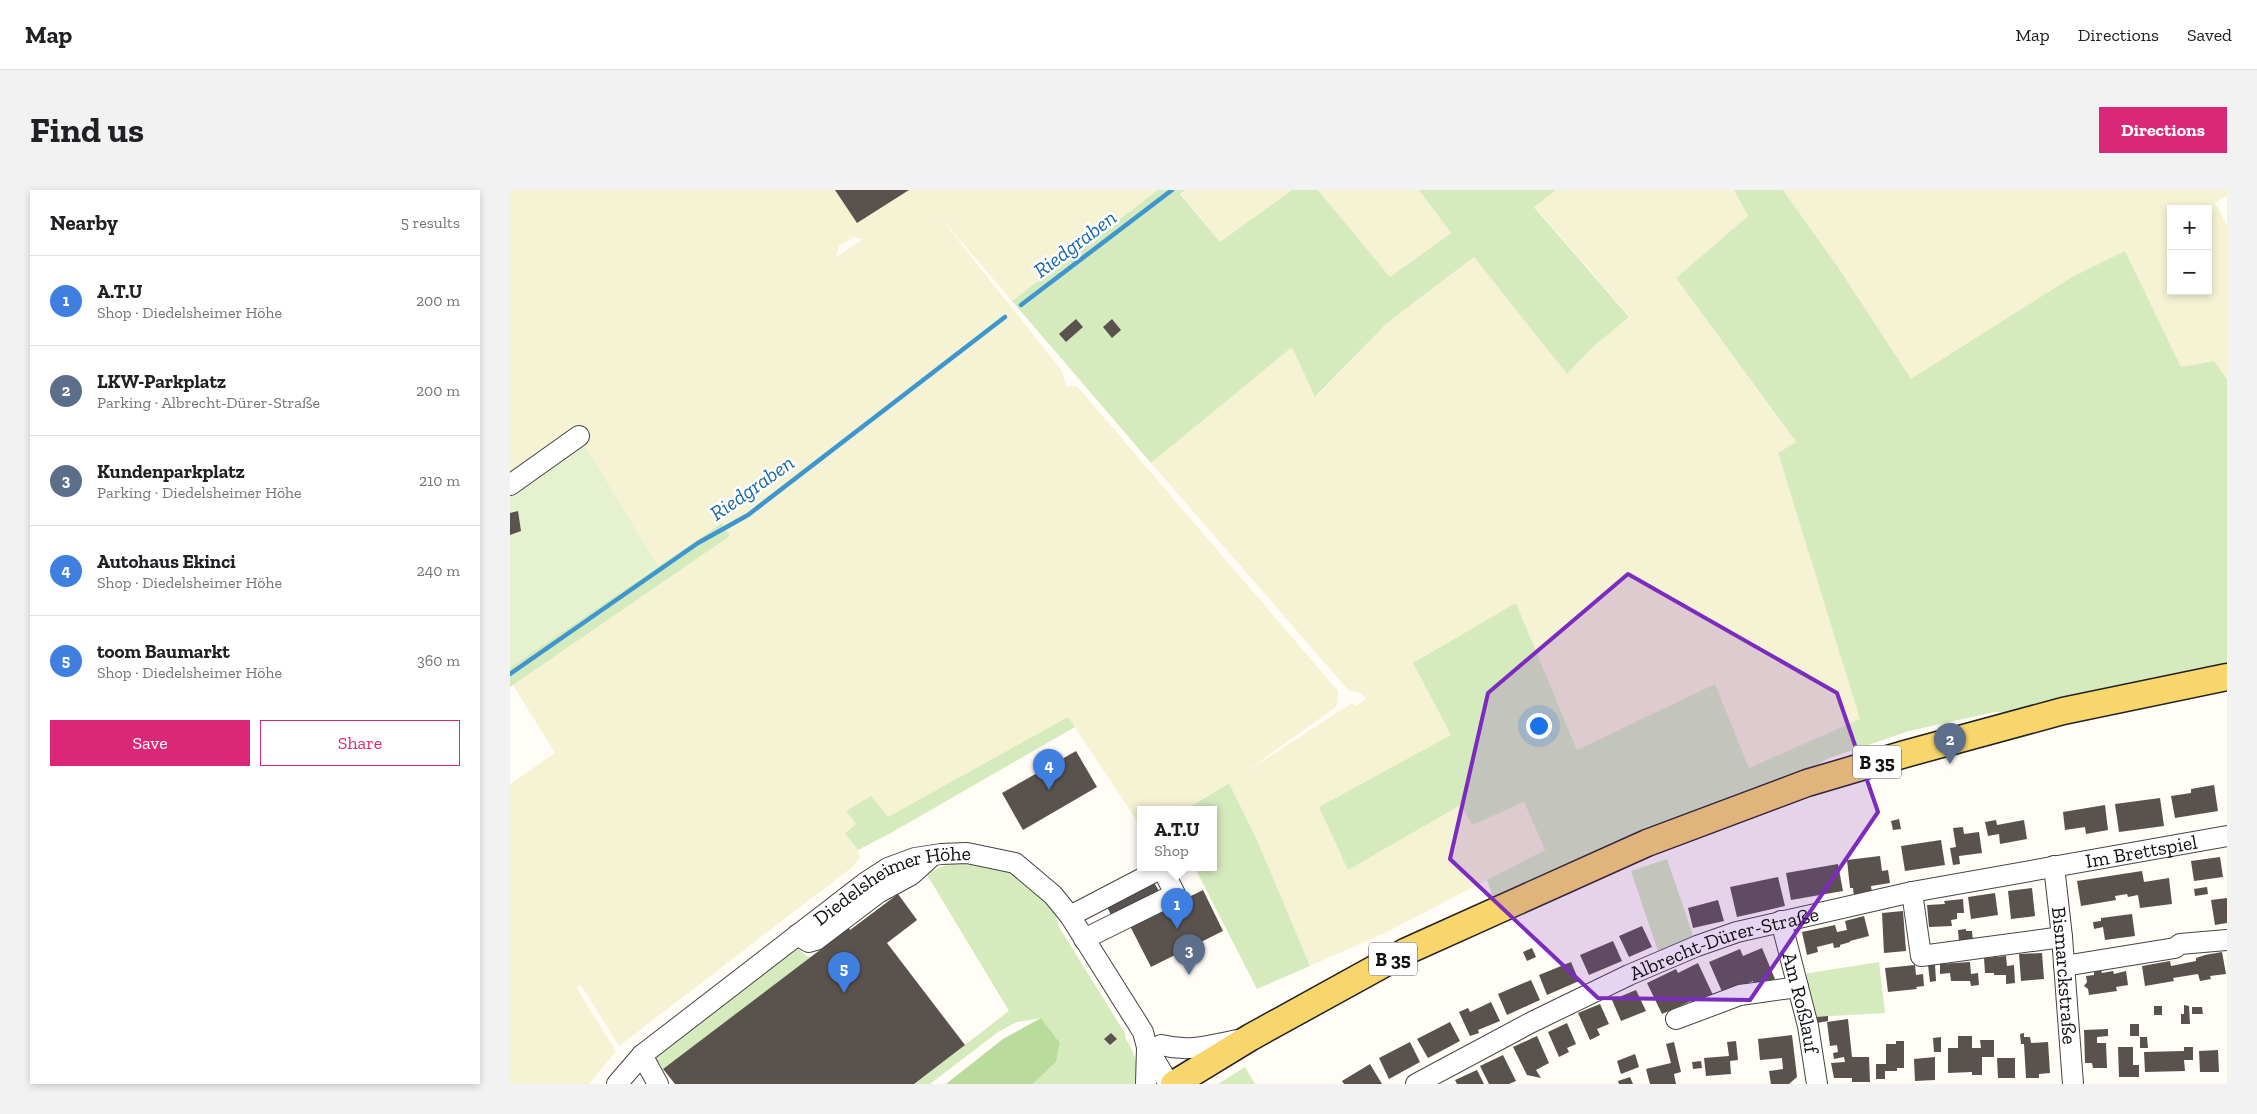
<!DOCTYPE html>
<html lang="en">
<head>
<meta charset="utf-8">
<style>
  body { margin:0; font-family:"Zilla Slab",serif; background:#f2f2f2; color:#202124 }
  .controls { position:absolute; right:15px; top:15px; display:grid; overflow:hidden; border-radius:0px; box-shadow:0 2px 8px #0003 }
  .controls button { width:45px; height:45px; display:grid; place-items:center; padding:0; border:0; border-bottom:1px solid #e0e0e0; background:#fff; color:#202124; font:25px sans-serif }
  .you { position:absolute; left:1028px; top:535px; width:18px; height:18px; margin:-12px; border:4px solid #fff; border-radius:50%; background:#1a73e8; box-shadow:0 0 0 8px #1a73e833 }
  .badge { display:grid; place-items:center; width:32px; height:32px; border-radius:50%; background:#db2777; color:#fff; font-size:16px; font-weight:700 }
  .pin { position:absolute; translate:-50% -41px; filter:drop-shadow(0 1px 2px #0008) }
  .pin::after { content:''; position:absolute; top:26px; width:18px; height:15px; background:inherit; clip-path:polygon(0 0,100% 0,50% 100%) }
  .popup { position:absolute; left:627px; top:616px; width:80px; height:65px; box-sizing:border-box; display:grid; place-content:center; border-radius:0px; background:#fff; filter:drop-shadow(0 1px 4px #0005); font-size:16px; white-space:nowrap; color:#757577 }
  .popup b { font-size:19px; color:#202124 }
  .popup::after { content:''; position:absolute; left:50%; top:100%; margin-left:-10px; border:10px solid transparent; border-top-color:#fff }
  .list { margin:0; padding:0; list-style:none }
  h2 { display:flex; justify-content:space-between; align-items:center; height:65px; margin:0; padding:0 20px; font-size:21px }
  h2 small { font-size:16px; font-weight:400; color:#757577 }
  .list li { display:grid; grid-template-columns:32px 1fr auto; gap:15px; align-items:center; box-sizing:border-box; height:90px; padding:0 20px; border-top:1px solid #e0e0e0 }
  .list b { display:block; font-size:19px; white-space:nowrap }
  .list p { margin:0; font-size:16px; white-space:nowrap; color:#757577 }
  .list em { font-size:16px; font-style:normal; color:#757577 }
  .actions { display:flex; gap:10px; padding:15px 20px }
  .actions a { flex:1; padding:11px 0; border:1px solid #db2777; border-radius:0px; text-align:center; font-size:18px; color:#db2777 }
  .actions .main { background:#db2777; color:#fff }
  .map { position:relative; flex:none; width:1717px; height:894px; overflow:hidden; border-radius:0px }
  header { display:flex; align-items:center; gap:30px; box-sizing:border-box; height:70px; padding:0 25px; background:#fff; border-bottom:1px solid #e0e0e0 }
  header strong { font-size:24px }
  nav { display:flex; gap:28px; margin-inline-start:auto; font-size:18px }
  .intro { display:flex; align-items:center; justify-content:space-between; box-sizing:border-box; height:120px; padding:0 30px }
  h1 { margin:0; font-size:35px }
  .button { padding:12px 22px; border-radius:0px; background:#db2777; color:#fff; font-size:18px; font-weight:700 }
  main { display:flex; gap:30px; padding:0 30px }
  aside { flex:1; background:#fff; border-radius:0px; box-shadow:0 2px 8px #0003 }
  .map>svg:first-child { display:block }
  .farmland { fill:#f6f3d4; fill-rule:evenodd }
  .green { fill:#d5ebbd }
  .forest { fill:#b9dc9c }
  .pitch { fill:#e6f2cf }
  .lines { fill:none; stroke-linecap:round; stroke-linejoin:round }
  .stream { stroke:#3f96cf; stroke-width:4.5 }
  .building { fill:#5a524d }
  .minor-casing { stroke:#444; stroke-width:22 }
  .major-casing { stroke:#222; stroke-width:29 }
  .minor { stroke:#fff; stroke-width:20 }
  .major { stroke:#f9d66b; stroke-width:26 }
  .marked { fill:#7b2cbf; fill-opacity:0.2; stroke:#7b2cbf; stroke-width:4; stroke-linejoin:round }
  .labels { text-anchor:middle; stroke-width:5; stroke-linejoin:round; paint-order:stroke }
  .shield { fill:#fff; stroke:#585858; stroke-width:1 }
  .shield-label { font-size:19px; font-weight:bold; fill:#111 }
  .street-label { font-size:20px; fill:#111; stroke:#fff }
  .water-label { font-size:21px; font-style:italic; fill:#1768a6; stroke:#fff }
</style>
</head>
<body>
<header>
<strong>Map</strong>
<nav><a>Map</a><a>Directions</a><a>Saved</a></nav>
</header>
<div class="intro"><h1>Find us</h1><a class="button">Directions</a></div>
<main>
<aside>
<h2>Nearby<small>5 results</small></h2>
<ul class="list">
<li><span class="badge" style="background:#3f7fe0">1</span><div><b>A.T.U</b><p>Shop · Diedelsheimer Höhe</p></div><em>200 m</em></li>
<li><span class="badge" style="background:#5c6f8a">2</span><div><b>LKW-Parkplatz</b><p>Parking · Albrecht-Dürer-Straße</p></div><em>200 m</em></li>
<li><span class="badge" style="background:#5c6f8a">3</span><div><b>Kundenparkplatz</b><p>Parking · Diedelsheimer Höhe</p></div><em>210 m</em></li>
<li><span class="badge" style="background:#3f7fe0">4</span><div><b>Autohaus Ekinci</b><p>Shop · Diedelsheimer Höhe</p></div><em>240 m</em></li>
<li><span class="badge" style="background:#3f7fe0">5</span><div><b>toom Baumarkt</b><p>Shop · Diedelsheimer Höhe</p></div><em>360 m</em></li>
</ul>
<div class="actions"><a class="main">Save</a><a>Share</a></div>
</aside>
<div class="map">
<svg width="1717" height="894" viewBox="0 0 1717 894">
  <rect width="100%" height="100%" fill="#fffdf5"/>
  <g class="farmland">
    <path d="M 0,0 L 648,0 L 502,111 L 429,26 L 552,181 L 556,196 L 567,196 L 828,501 L 827,516 L 734,583 L 842,513 L 845,516 L 856,509 L 851,503 L 839,501 L 641,273 L 782,156 L 806,207 L 877,133 L 964,67 L 1057,184 L 1084,156 L 1119,126 L 1024,16 L 1046,0 L 1224,0 L 1238,26 L 1166,88 L 1286,253 L 1268,263 L 1351,529 L 1239,578 L 1205,495 L 1067,560 L 1006,413 L 942,545 L 838,680 L 951,615 L 962,634 L 1014,612 L 1035,660 L 875,743 L 800,776 L 748,652 L 719,593 L 675,620 L 631,620 L 631,637 L 558,527 L 378,628 L 336,621 L 346,634 L 335,643 L 348,660 L 350,667 L 345,675 L 109,856 L 71,795 L 66,797 L 106,861 L 79,894 L 0,894 L 0,594 L 45,563 L 3,495 L 220,346 L 212,333 L 148,376 L 69,247 L 0,295 ZM 344,47 L 353,49 L 326,67 L 329,56 Z"/>
    <path d="M 675,0 L 782,0 L 710,52 L 670,3 Z"/>
    <path d="M 808,0 L 909,0 L 941,43 L 880,87 Z"/>
    <path d="M 1273,0 L 1717,0 L 1717,6 L 1705,13 L 1717,36 L 1717,189 L 1704,171 L 1671,177 L 1615,61 L 1562,87 L 1401,190 L 1328,77 ZM 1661,19 L 1698,19 L 1698,101 L 1661,101 Z"/>
  </g>
  <g class="green">
    <path d="M 648,0 L 675,0 L 670,4 L 710,52 L 782,0 L 808,0 L 880,87 L 941,43 L 909,0 L 1046,0 L 1024,17 L 1119,127 L 1084,156 L 1057,184 L 964,67 L 877,133 L 805,207 L 782,157 L 641,273 L 502,111 Z"/>
    <path d="M 1224,0 L 1273,0 L 1328,77 L 1401,189 L 1562,87 L 1615,61 L 1671,177 L 1704,171 L 1717,189 L 1717,476 L 1499,523 L 1485,522 L 1399,541 L 1317,569 L 1292,584 L 1181,622 L 1112,649 L 983,708 L 977,690 L 1035,660 L 1014,612 L 962,635 L 951,615 L 838,680 L 809,617 L 941,545 L 903,473 L 1006,413 L 1067,560 L 1205,494 L 1239,578 L 1350,529 L 1268,263 L 1286,252 L 1166,88 L 1238,26 Z"/>
    <path d="M 212,333 L 220,346 L 0,497 L 0,477 Z"/>
    <path d="M 558,527 L 565,537 L 379,644 L 348,660 L 335,643 L 346,634 L 336,621 L 361,606 L 378,627 Z"/>
    <path d="M 719,593 L 748,652 L 800,776 L 747,799 L 685,678 L 703,678 L 703,620 L 675,620 Z"/>
    <path d="M 1157,669 L 1184,748 L 1148,761 L 1121,681 Z"/>
    <path d="M 447,671 C 463,674 480,676 496,680 C 521,687 544,712 549,737 L 616,845 L 615,847 C 624,863 631,875 624,894 L 523,894 L 546,872 L 550,853 L 531,828 L 507,832 L 488,842 L 420,894 L 404,894 L 499,821 L 416,683 Z"/>
    <path d="M 283,755 L 300,768 L 153,879 L 142,863 Z"/>
    <path d="M 1369,772 L 1375,823 L 1304,827 L 1293,784 Z"/>
    <path d="M 735,877 L 745,894 L 708,894 Z"/>
  </g>
  <path class="forest" d="M 531,828 L 550,853 L 546,872 L 523,894 L 436,894 L 493,849 Z"/>
  <path class="pitch" d="M 69,246 L 148,376 L 0,477 L 0,295 Z"/>
  <g class="lines">
    <g class="stream">
      <path d="M 511,115 L 662,0"/>
      <path d="M 0,484 L 188,353 L 238,325 L 495,127"/>
    </g>
  </g>
  <g class="building">
    <path d="M 325,0 L 399,0 L 347,33 Z"/>
    <path d="M 566,129 L 573,137 L 556,152 L 549,144 Z"/>
    <path d="M 602,129 L 611,140 L 602,148 L 593,137 Z"/>
    <path d="M 8,321 L 11,341 L 0,345 L 0,323 Z"/>
    <path d="M 566,561 L 587,597 L 513,640 L 492,603 Z"/>
    <path d="M 1704,595 L 1708,621 L 1665,628 L 1661,606 L 1681,603 L 1681,599 Z"/>
    <path d="M 1650,608 L 1654,636 L 1609,642 L 1605,614 Z"/>
    <path d="M 1595,615 L 1598,640 L 1576,644 L 1575,637 L 1555,640 L 1553,622 Z"/>
    <path d="M 1389,629 L 1391,639 L 1383,640 L 1381,631 Z"/>
    <path d="M 1486,630 L 1487,635 L 1514,630 L 1517,649 L 1490,654 L 1489,644 L 1478,646 L 1475,632 Z"/>
    <path d="M 1453,637 L 1454,644 L 1469,642 L 1472,663 L 1449,666 L 1450,674 L 1443,675 L 1440,658 L 1446,657 L 1443,638 Z"/>
    <path d="M 1431,650 L 1435,675 L 1395,681 L 1391,656 Z"/>
    <path d="M 1370,666 L 1372,681 L 1378,680 L 1380,693 L 1361,696 L 1362,703 L 1344,706 L 1343,698 L 1340,698 L 1337,670 Z"/>
    <path d="M 1710,667 L 1713,687 L 1684,691 L 1681,671 Z"/>
    <path d="M 1328,674 L 1333,701 L 1281,710 L 1276,683 Z"/>
    <path d="M 1632,681 L 1634,692 L 1659,688 L 1662,714 L 1630,718 L 1628,705 L 1618,707 L 1617,704 L 1605,706 L 1606,710 L 1571,716 L 1567,691 Z"/>
    <path d="M 1268,687 L 1275,716 L 1227,727 L 1220,697 Z"/>
    <path d="M 642,689 L 649,701 L 601,725 L 595,713 Z"/>
    <path d="M 1697,697 L 1698,704 L 1685,706 L 1684,699 Z"/>
    <path d="M 1522,698 L 1525,726 L 1501,729 L 1498,701 Z"/>
    <path d="M 693,700 L 713,741 L 641,777 L 620,736 Z"/>
    <path d="M 1485,703 L 1488,725 L 1461,729 L 1458,707 Z"/>
    <path d="M 388,704 L 407,730 L 377,753 L 455,855 L 404,894 L 165,894 L 153,879 L 339,738 L 340,740 Z"/>
    <path d="M 1717,708 L 1717,733 L 1705,735 L 1701,710 Z"/>
    <path d="M 1453,709 L 1454,723 L 1447,723 L 1447,729 L 1441,730 L 1442,736 L 1419,737 L 1417,715 L 1435,714 L 1434,711 Z"/>
    <path d="M 1208,710 L 1214,731 L 1183,738 L 1178,718 Z"/>
    <path d="M 1393,721 L 1396,761 L 1374,763 L 1372,723 Z"/>
    <path d="M 1622,724 L 1625,746 L 1595,750 L 1593,737 L 1584,739 L 1583,732 L 1591,731 L 1591,728 Z"/>
    <path d="M 1354,726 L 1359,746 L 1340,751 L 1340,752 L 1330,755 L 1330,757 L 1324,758 L 1323,753 L 1307,757 L 1308,762 L 1297,765 L 1292,742 L 1325,735 L 1327,742 L 1337,740 L 1335,731 Z"/>
    <path d="M 1132,736 L 1142,757 L 1119,767 L 1109,746 Z"/>
    <path d="M 1456,739 L 1456,741 L 1462,741 L 1463,751 L 1449,752 L 1448,740 Z"/>
    <path d="M 1103,751 L 1112,771 L 1079,785 L 1070,765 Z"/>
    <path d="M 1022,758 L 1026,767 L 1017,771 L 1013,762 Z"/>
    <path d="M 1252,758 L 1265,789 L 1246,797 L 1243,791 L 1213,804 L 1199,772 L 1230,759 L 1233,766 Z"/>
    <path d="M 1712,762 L 1716,784 L 1700,786 L 1701,789 L 1690,791 L 1688,784 L 1663,788 L 1664,791 L 1635,796 L 1632,776 L 1660,771 L 1661,776 L 1686,771 L 1686,768 L 1695,765 Z"/>
    <path d="M 1532,763 L 1534,789 L 1511,791 L 1509,764 Z"/>
    <path d="M 1496,766 L 1497,776 L 1504,775 L 1505,793 L 1496,794 L 1496,785 L 1484,785 L 1484,783 L 1475,783 L 1474,768 Z"/>
    <path d="M 1061,772 L 1069,791 L 1037,805 L 1029,785 Z"/>
    <path d="M 1460,772 L 1461,784 L 1468,783 L 1469,795 L 1461,796 L 1460,791 L 1441,791 L 1440,783 L 1430,784 L 1430,774 Z"/>
    <path d="M 1188,773 L 1203,805 L 1182,814 L 1181,811 L 1152,824 L 1137,793 L 1166,779 L 1168,783 Z"/>
    <path d="M 1405,775 L 1406,785 L 1413,784 L 1414,796 L 1406,797 L 1407,799 L 1378,802 L 1375,778 Z"/>
    <path d="M 1418,775 L 1425,775 L 1426,791 L 1420,792 Z"/>
    <path d="M 1591,780 L 1592,783 L 1603,781 L 1604,784 L 1616,781 L 1618,795 L 1606,797 L 1607,801 L 1579,805 L 1578,799 L 1574,796 L 1577,792 L 1576,786 L 1584,785 L 1584,782 Z"/>
    <path d="M 1021,790 L 1030,810 L 997,825 L 988,804 Z"/>
    <path d="M 1126,800 L 1136,821 L 1111,831 L 1102,810 Z"/>
    <path d="M 981,812 L 990,831 L 968,840 L 969,843 L 960,846 L 949,822 L 958,818 L 960,822 Z"/>
    <path d="M 1090,814 L 1099,834 L 1087,839 L 1090,845 L 1080,850 L 1068,823 Z"/>
    <path d="M 1674,815 L 1679,816 L 1680,834 L 1671,834 L 1671,824 L 1674,824 Z"/>
    <rect x="1644" y="816" width="8" height="9"/>
    <path d="M 1682,817 L 1692,817 L 1693,824 L 1682,824 Z"/>
    <path d="M 1318,826 L 1318,831 L 1307,833 L 1306,827 Z"/>
    <path d="M 1338,829 L 1342,867 L 1359,867 L 1360,892 L 1342,892 L 1342,888 L 1324,888 L 1321,873 L 1335,872 L 1334,867 L 1324,869 L 1323,863 L 1328,862 L 1327,855 L 1320,856 L 1317,832 Z"/>
    <path d="M 940,832 L 950,851 L 918,868 L 907,849 Z"/>
    <path d="M 1057,833 L 1066,854 L 1057,858 L 1059,862 L 1049,867 L 1038,842 Z"/>
    <rect x="1620" y="834" width="9" height="12"/>
    <path d="M 1598,839 L 1598,846 L 1587,847 L 1587,853 L 1596,853 L 1597,878 L 1583,878 L 1582,873 L 1575,873 L 1574,840 Z"/>
    <path d="M 601,843 L 607,849 L 600,855 L 594,849 Z"/>
    <path d="M 1514,843 L 1514,847 L 1520,847 L 1521,853 L 1538,852 L 1540,883 L 1529,884 L 1529,888 L 1516,888 L 1514,854 L 1511,854 L 1510,844 Z"/>
    <path d="M 1282,845 L 1287,887 L 1279,894 L 1261,894 L 1259,881 L 1273,879 L 1272,868 L 1250,870 L 1248,849 Z"/>
    <path d="M 1027,846 L 1039,873 L 1026,880 L 1031,888 L 1017,885 L 1003,857 Z"/>
    <path d="M 1448,846 L 1462,846 L 1462,858 L 1471,858 L 1470,850 L 1484,850 L 1484,867 L 1472,867 L 1472,885 L 1462,885 L 1462,882 L 1438,883 L 1438,858 L 1448,858 Z"/>
    <path d="M 1431,847 L 1431,862 L 1424,862 L 1423,848 Z"/>
    <path d="M 1630,847 L 1637,847 L 1638,858 L 1630,858 Z"/>
    <path d="M 1226,851 L 1228,870 L 1220,871 L 1221,884 L 1196,886 L 1194,868 L 1219,866 L 1217,852 Z"/>
    <path d="M 1386,851 L 1394,851 L 1394,878 L 1387,878 L 1387,881 L 1375,881 L 1375,889 L 1366,889 L 1366,874 L 1376,874 L 1376,854 L 1386,854 Z"/>
    <path d="M 900,852 L 910,872 L 879,889 L 869,868 Z"/>
    <path d="M 1164,852 L 1171,882 L 1164,884 L 1166,894 L 1140,894 L 1136,879 L 1161,873 L 1156,854 Z"/>
    <path d="M 1608,857 L 1623,857 L 1623,875 L 1629,875 L 1629,887 L 1609,887 Z"/>
    <path d="M 1674,857 L 1683,857 L 1683,870 L 1674,870 L 1675,881 L 1635,882 L 1634,862 L 1674,861 Z"/>
    <path d="M 1708,860 L 1709,882 L 1690,882 L 1689,861 Z"/>
    <path d="M 1125,864 L 1129,877 L 1111,884 L 1107,871 Z"/>
    <path d="M 993,865 L 1006,891 L 999,894 L 979,894 L 970,876 Z"/>
    <path d="M 1425,867 L 1425,890 L 1405,891 L 1404,869 Z"/>
    <path d="M 1487,868 L 1505,868 L 1505,888 L 1488,888 Z"/>
    <path d="M 1191,871 L 1192,878 L 1183,879 L 1182,872 Z"/>
    <path d="M 860,874 L 872,894 L 834,894 L 832,891 Z"/>
    <path d="M 967,880 L 974,894 L 947,894 L 945,890 Z"/>
    <path d="M 1120,887 L 1123,894 L 1109,894 L 1108,891 Z"/>
  </g>
  <g class="lines">
    <g class="minor-casing">
      <g id="minor">
        <path d="M 0,295 L 69,246"/>
        <path id="s1" d="M 1544,676 L 1552,747 L 1563,894"/>
        <path d="M 1402,702 L 1411,766 L 1552,747"/>
        <path d="M 560,726 L 652,678 L 665,704 L 574,749"/>
        <path id="s2" d="M 1271,731 L 1298,836 L 1307,894"/>
        <path d="M 287,745 L 299,752 L 306,750 L 368,703 L 401,685 L 422,666"/>
        <path d="M 1554,776 L 1665,758 L 1670,754 L 1717,750"/>
        <path d="M 1166,829 L 1230,805 L 1288,797"/>
        <path d="M 651,855 C 682,863 703,854 733,849"/>
        <path d="M 637,857 L 659,894"/>
        <path d="M 132,865 L 148,894"/>
        <path id="s3" d="M 107,894 L 132,865 L 355,693 L 378,678 L 405,668 L 431,664 L 457,663 L 505,673 L 543,705 L 560,726 L 633,842 L 637,857 L 636,894"/>
        <path id="s4" d="M 906,894 L 1022,832 L 1119,785 L 1187,756 L 1227,742 L 1402,702 L 1717,646"/>
      </g>
    </g>
    <g class="major-casing">
      <path id="major" d="M 664,894 L 741,847 L 897,761 L 1137,653 L 1297,593 L 1395,564 L 1553,521 L 1717,487"/>
    </g>
    <use href="#minor" class="minor"/>
    <use href="#major" class="major"/>
  </g>
  <path class="marked" d="M 1118,384 L 1327,503 L 1368,622 L 1240,810 L 1088,808 L 940,669 L 978,503 Z"/>
  <g class="labels">
    <g class="shield">
      <rect x="1343" y="555.5" width="48" height="33" rx="4"/>
      <rect x="859" y="752.5" width="48" height="33" rx="4"/>
    </g>
    <g class="shield-label">
      <text x="1367" y="579">B 35</text>
      <text x="883" y="776">B 35</text>
    </g>
    <g class="street-label">
      <text dy="7" stroke="none"><textPath href="#s4" startOffset="768">Im Brettspiel</textPath></text>
      <text dy="7" stroke="none"><textPath href="#s3" startOffset="345">Diedelsheimer Höhe</textPath></text>
      <text dy="7" stroke="none"><textPath href="#s4" startOffset="340">Albrecht-Dürer-Straße</textPath></text>
      <text dy="7" stroke="none"><textPath href="#s1" startOffset="110">Bismarckstraße</textPath></text>
      <text dy="7" stroke="none"><textPath href="#s2" startOffset="84">Am Roßlauf</textPath></text>
    </g>
    <g class="water-label">
      <text transform="translate(565 54) rotate(-37)" y="7">Riedgraben</text>
      <text transform="translate(242 298) rotate(-35)" y="7">Riedgraben</text>
    </g>
  </g>
</svg>
<div class="controls">
<button>+</button>
<button>−</button>
</div>
<div class="you"></div>
<div class="pin badge" style="left:667px;top:739px;background:#3f7fe0">1</div>
<div class="popup"><b>A.T.U</b>Shop</div>
<div class="pin badge" style="left:1440px;top:574px;background:#5c6f8a">2</div>
<div class="pin badge" style="left:679px;top:785px;background:#5c6f8a">3</div>
<div class="pin badge" style="left:539px;top:600px;background:#3f7fe0">4</div>
<div class="pin badge" style="left:334px;top:803px;background:#3f7fe0">5</div>
</div>
</main>
</body>
</html>
